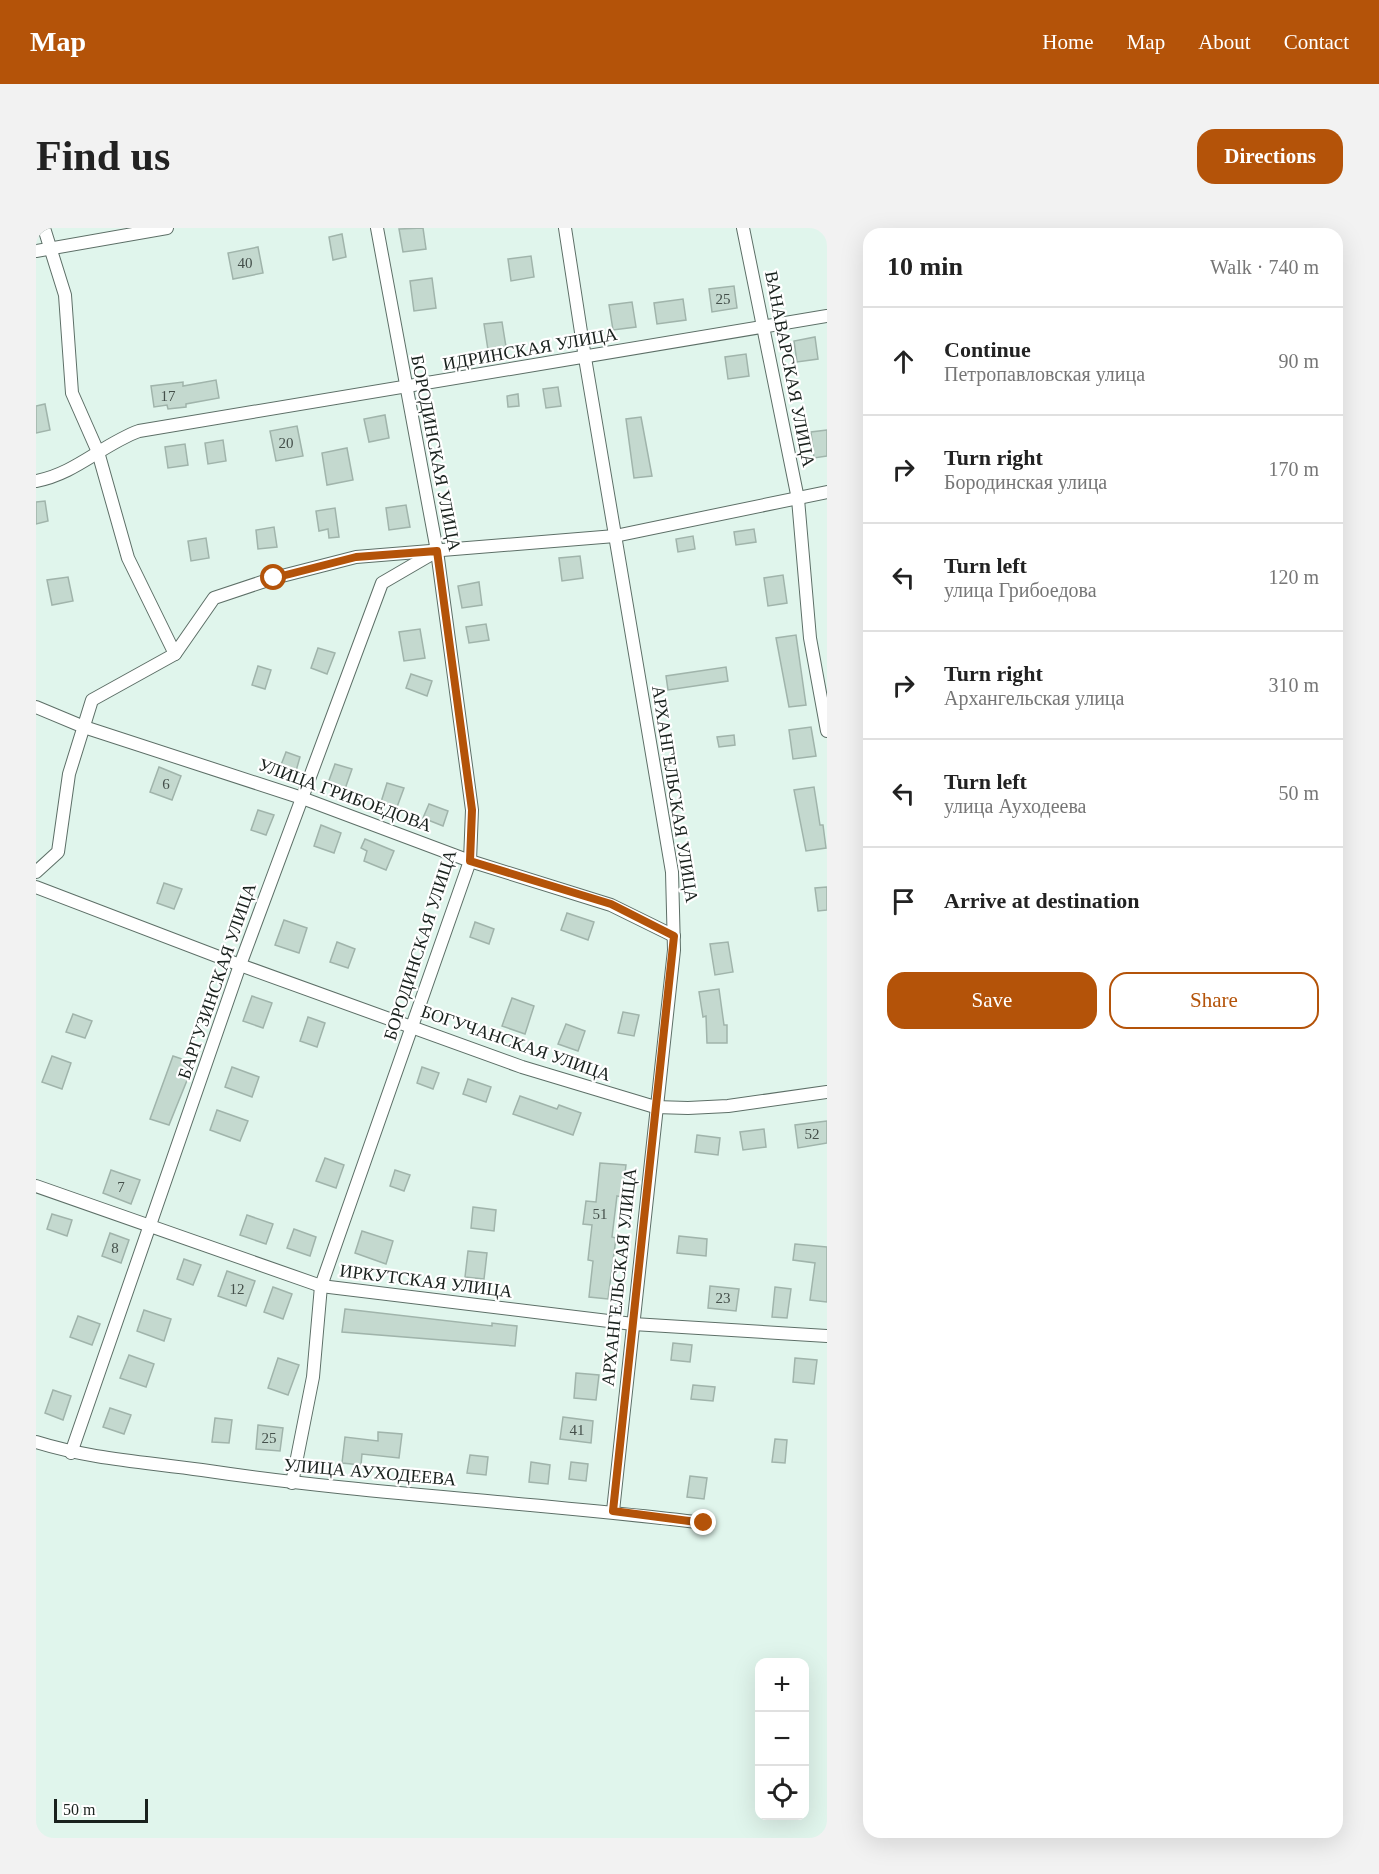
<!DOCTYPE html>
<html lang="en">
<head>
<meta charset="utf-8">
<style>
  body { margin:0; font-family:"Times New Roman",serif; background:#f2f2f2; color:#222 }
  .controls { position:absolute; right:18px; bottom:18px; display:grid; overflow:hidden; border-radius:12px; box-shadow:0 6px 24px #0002 }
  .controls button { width:54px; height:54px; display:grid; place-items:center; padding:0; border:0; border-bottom:2px solid #e0e0e0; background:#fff; color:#222; font:30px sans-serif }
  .scale { position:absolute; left:18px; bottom:15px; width:94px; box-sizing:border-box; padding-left:6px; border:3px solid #19211d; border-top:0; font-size:16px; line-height:21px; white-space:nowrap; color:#19211d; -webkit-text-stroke:4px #fff; paint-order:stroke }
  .stop { position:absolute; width:18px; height:18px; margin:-14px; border:4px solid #b45309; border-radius:50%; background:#fff }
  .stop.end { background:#b45309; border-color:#fff; box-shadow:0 2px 6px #0008 }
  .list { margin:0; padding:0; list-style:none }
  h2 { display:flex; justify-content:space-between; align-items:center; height:78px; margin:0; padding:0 24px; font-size:26px }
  h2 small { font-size:20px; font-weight:400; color:#767676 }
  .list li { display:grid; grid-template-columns:39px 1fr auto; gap:18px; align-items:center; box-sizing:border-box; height:108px; padding:0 24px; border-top:2px solid #e0e0e0 }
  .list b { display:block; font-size:22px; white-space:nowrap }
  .list p { margin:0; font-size:20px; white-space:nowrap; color:#767676 }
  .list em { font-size:20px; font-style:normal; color:#767676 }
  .actions { display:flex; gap:12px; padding:18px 24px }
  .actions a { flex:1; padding:14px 0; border:2px solid #b45309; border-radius:18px; text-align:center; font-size:21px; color:#b45309 }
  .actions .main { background:#b45309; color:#fff }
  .icon { flex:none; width:33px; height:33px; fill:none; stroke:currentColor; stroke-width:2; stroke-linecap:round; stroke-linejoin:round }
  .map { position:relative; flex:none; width:791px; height:1610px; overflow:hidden; border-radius:18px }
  header { display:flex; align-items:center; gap:36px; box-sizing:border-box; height:84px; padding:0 30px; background:#b45309; color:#fff }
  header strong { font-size:28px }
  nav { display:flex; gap:33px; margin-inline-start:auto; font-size:21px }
  .intro { display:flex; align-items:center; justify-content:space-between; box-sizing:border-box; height:144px; padding:0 36px }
  h1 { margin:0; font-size:42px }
  .button { padding:15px 27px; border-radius:18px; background:#b45309; color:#fff; font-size:21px; font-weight:700 }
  main { display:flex; gap:36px; padding:0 36px }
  aside { flex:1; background:#fff; border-radius:18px; box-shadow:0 6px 24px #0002 }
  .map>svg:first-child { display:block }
  .building { fill:#c4d9cf; stroke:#a0b4ab; stroke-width:1.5 }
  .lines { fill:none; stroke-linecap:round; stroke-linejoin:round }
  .street-casing { stroke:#5d6f67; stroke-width:14 }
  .street { stroke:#fff; stroke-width:12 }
  .route { stroke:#b45309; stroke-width:8 }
  .labels { text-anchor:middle; stroke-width:4.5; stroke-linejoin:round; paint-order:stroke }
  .number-label { font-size:15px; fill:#444f4a }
  .street-label { font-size:18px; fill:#19211d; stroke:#fff }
</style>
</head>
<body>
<header>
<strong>Map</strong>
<nav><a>Home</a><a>Map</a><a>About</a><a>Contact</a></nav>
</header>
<div class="intro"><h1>Find us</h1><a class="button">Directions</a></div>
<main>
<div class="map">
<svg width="791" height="1610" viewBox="0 0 791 1610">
  <rect width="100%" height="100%" fill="#e0f5ec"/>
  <g class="building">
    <path d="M 387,0 L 390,21 L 367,24 L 363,1 Z"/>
    <path d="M 306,6 L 310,29 L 297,32 L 293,9 Z"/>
    <path d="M 222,19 L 227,45 L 197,51 L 192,25 Z"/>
    <path d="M 495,28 L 498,49 L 475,53 L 472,31 Z"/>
    <path d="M 396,50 L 400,80 L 378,83 L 374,53 Z"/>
    <path d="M 698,58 L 701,80 L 676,84 L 673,61 Z"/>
    <path d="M 647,71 L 650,92 L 621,96 L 618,75 Z"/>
    <path d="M 596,74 L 600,99 L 577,102 L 573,77 Z"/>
    <path d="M 466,94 L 470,119 L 452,122 L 448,96 Z"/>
    <path d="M 779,109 L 782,131 L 761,134 L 758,113 Z"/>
    <path d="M 710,126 L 713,148 L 692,151 L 689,129 Z"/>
    <path d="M 180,152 L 183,170 L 150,176 L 150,179 L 132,181 L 131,177 L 118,179 L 115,158 L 147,154 L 147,158 Z"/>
    <path d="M 522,159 L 525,178 L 510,180 L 507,161 Z"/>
    <path d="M 482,166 L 483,178 L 472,179 L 471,168 Z"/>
    <path d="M 9,176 L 14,202 L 0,205 L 0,178 Z"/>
    <path d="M 349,187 L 353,210 L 333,214 L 328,191 Z"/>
    <path d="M 605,189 L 616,248 L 598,250 L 590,191 Z"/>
    <path d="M 261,198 L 267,228 L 240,233 L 234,203 Z"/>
    <path d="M 791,202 L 791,228 L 778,230 L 775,204 Z"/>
    <path d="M 187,212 L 190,233 L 172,236 L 169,215 Z"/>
    <path d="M 149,216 L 152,237 L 132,240 L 129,219 Z"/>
    <path d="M 311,220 L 317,252 L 291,257 L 286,225 Z"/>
    <path d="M 9,273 L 12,293 L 0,296 L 0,274 Z"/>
    <path d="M 370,277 L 374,299 L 353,302 L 350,280 Z"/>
    <path d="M 299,280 L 303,309 L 293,310 L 292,301 L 283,303 L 280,283 Z"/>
    <path d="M 238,299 L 241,319 L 222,321 L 220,302 Z"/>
    <path d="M 718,301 L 720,314 L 700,317 L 698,304 Z"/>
    <path d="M 657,308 L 659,321 L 642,324 L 640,311 Z"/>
    <path d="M 170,310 L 173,330 L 155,333 L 152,313 Z"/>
    <path d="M 544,328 L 547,350 L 526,353 L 523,330 Z"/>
    <path d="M 747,347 L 751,375 L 732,378 L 728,350 Z"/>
    <path d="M 32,349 L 37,373 L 16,377 L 11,352 Z"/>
    <path d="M 443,354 L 446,377 L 426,380 L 422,358 Z"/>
    <path d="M 450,396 L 453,412 L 433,415 L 430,399 Z"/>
    <path d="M 384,401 L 389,430 L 368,433 L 363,404 Z"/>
    <path d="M 760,407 L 770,477 L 753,479 L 740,410 Z"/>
    <path d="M 282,420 L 299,425 L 291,446 L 275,440 Z"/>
    <path d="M 222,438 L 235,442 L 229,461 L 216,457 Z"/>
    <path d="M 690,439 L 692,453 L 632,462 L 630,448 Z"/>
    <path d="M 375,446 L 396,453 L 391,468 L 370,460 Z"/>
    <path d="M 775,499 L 780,528 L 757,531 L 753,502 Z"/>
    <path d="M 698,507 L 699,517 L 683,519 L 681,509 Z"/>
    <path d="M 250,524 L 264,529 L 260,543 L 245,537 Z"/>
    <path d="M 299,536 L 316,541 L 309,561 L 292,555 Z"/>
    <path d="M 123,539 L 145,548 L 136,572 L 114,564 Z"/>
    <path d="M 351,555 L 368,560 L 361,579 L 345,574 Z"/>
    <path d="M 778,559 L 784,597 L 787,597 L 790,620 L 770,623 L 758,562 Z"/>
    <path d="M 393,576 L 412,583 L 407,598 L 387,590 Z"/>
    <path d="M 222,582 L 238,587 L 230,607 L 215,602 Z"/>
    <path d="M 285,597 L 305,605 L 298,625 L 278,618 Z"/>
    <path d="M 329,611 L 358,623 L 350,642 L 328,633 L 331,623 L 325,620 Z"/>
    <path d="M 128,655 L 146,661 L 138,681 L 121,675 Z"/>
    <path d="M 791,659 L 791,682 L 782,683 L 779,660 Z"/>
    <path d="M 531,685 L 558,694 L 552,712 L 525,702 Z"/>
    <path d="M 248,692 L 271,700 L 263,725 L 239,717 Z"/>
    <path d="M 439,694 L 458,701 L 453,716 L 434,709 Z"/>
    <path d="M 301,714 L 319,721 L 312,740 L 294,734 Z"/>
    <path d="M 692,714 L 697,744 L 679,747 L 674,716 Z"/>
    <path d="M 683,761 L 688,797 L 691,797 L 691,815 L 671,815 L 670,788 L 667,789 L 663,764 Z"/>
    <path d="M 216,768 L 236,775 L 227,800 L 207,793 Z"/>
    <path d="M 476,770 L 498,778 L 489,806 L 466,798 Z"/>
    <path d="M 587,784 L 603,787 L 598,808 L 582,805 Z"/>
    <path d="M 37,786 L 56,793 L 49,810 L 30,804 Z"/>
    <path d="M 272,789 L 289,795 L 281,819 L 264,813 Z"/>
    <path d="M 530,796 L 549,803 L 542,823 L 522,816 Z"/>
    <path d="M 16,828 L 35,835 L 26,861 L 6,854 Z"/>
    <path d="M 137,828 L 158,835 L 133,897 L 114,891 Z"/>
    <path d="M 196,839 L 223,849 L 216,869 L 189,859 Z"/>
    <path d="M 386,839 L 403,845 L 397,861 L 381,855 Z"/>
    <path d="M 432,851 L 455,859 L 450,874 L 427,866 Z"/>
    <path d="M 484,868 L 521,881 L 523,877 L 545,885 L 537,907 L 477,886 Z"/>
    <path d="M 181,882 L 212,893 L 204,913 L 174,902 Z"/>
    <path d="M 791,893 L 791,915 L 762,920 L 759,897 Z"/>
    <path d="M 728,901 L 730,919 L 707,922 L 704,904 Z"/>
    <path d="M 661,907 L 684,910 L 682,927 L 659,924 Z"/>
    <path d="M 289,930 L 308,937 L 300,960 L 280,953 Z"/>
    <path d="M 564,935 L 590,937 L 586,969 L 581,968 L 576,1009 L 580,1010 L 572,1071 L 553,1069 L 557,1033 L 552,1032 L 556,997 L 547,996 L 550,973 L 560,974 Z"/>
    <path d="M 75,942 L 104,952 L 95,976 L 67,965 Z"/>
    <path d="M 359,942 L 374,947 L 368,963 L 354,958 Z"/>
    <path d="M 437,979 L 460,982 L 458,1003 L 435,1000 Z"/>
    <path d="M 16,986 L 36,992 L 31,1008 L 11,1001 Z"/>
    <path d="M 211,987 L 237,996 L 230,1016 L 204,1007 Z"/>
    <path d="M 258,1001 L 280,1009 L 274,1028 L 251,1020 Z"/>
    <path d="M 326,1003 L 357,1013 L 350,1036 L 319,1025 Z"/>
    <path d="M 74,1005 L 93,1012 L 85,1035 L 66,1028 Z"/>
    <path d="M 643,1008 L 671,1011 L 670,1028 L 641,1025 Z"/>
    <path d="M 759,1016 L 791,1019 L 791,1074 L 774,1072 L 779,1035 L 757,1032 Z"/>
    <path d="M 432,1023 L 451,1025 L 448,1051 L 429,1049 Z"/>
    <path d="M 148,1031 L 165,1037 L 157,1057 L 141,1051 Z"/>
    <path d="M 191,1043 L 219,1053 L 210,1078 L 182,1068 Z"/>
    <path d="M 674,1058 L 703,1061 L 700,1083 L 672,1080 Z"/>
    <path d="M 237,1059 L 256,1066 L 247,1091 L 228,1084 Z"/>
    <path d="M 739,1059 L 755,1061 L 751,1090 L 736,1089 Z"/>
    <path d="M 309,1081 L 456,1098 L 456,1095 L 481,1098 L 479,1118 L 306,1104 Z"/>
    <path d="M 108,1082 L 135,1091 L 128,1113 L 101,1103 Z"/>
    <path d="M 42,1088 L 64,1096 L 56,1117 L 34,1109 Z"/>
    <path d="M 637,1115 L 656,1117 L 654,1134 L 635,1132 Z"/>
    <path d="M 93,1127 L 118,1136 L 110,1159 L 84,1150 Z"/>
    <path d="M 242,1130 L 263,1137 L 252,1167 L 232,1160 Z"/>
    <path d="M 759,1130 L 781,1132 L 778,1156 L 757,1154 Z"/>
    <path d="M 540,1145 L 563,1147 L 560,1172 L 538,1170 Z"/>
    <path d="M 657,1157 L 679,1159 L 677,1173 L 655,1171 Z"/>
    <path d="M 17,1162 L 35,1168 L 27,1192 L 9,1185 Z"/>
    <path d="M 74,1180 L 95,1187 L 88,1206 L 67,1199 Z"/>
    <path d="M 527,1189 L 557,1193 L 555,1215 L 524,1211 Z"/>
    <path d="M 179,1190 L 196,1192 L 193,1215 L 176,1214 Z"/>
    <path d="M 222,1197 L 247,1200 L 244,1223 L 220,1221 Z"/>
    <path d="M 342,1204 L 366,1206 L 363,1230 L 326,1226 L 325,1237 L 306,1235 L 309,1209 L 342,1213 Z"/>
    <path d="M 739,1211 L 751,1212 L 749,1235 L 736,1234 Z"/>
    <path d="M 434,1227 L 452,1229 L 450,1247 L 431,1245 Z"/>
    <path d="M 495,1234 L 514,1237 L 512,1256 L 493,1254 Z"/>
    <path d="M 535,1234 L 552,1236 L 550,1253 L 533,1251 Z"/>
    <path d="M 654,1248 L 671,1250 L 668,1271 L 651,1269 Z"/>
  </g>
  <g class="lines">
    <g class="street-casing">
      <g id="street">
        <path d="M 529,0 L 549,130 L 636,644 L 638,722 L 577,1283"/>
        <path d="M 707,0 L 762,271 L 774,410 L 791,503"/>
        <path d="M 0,23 L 131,0"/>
        <path d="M 0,253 C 39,246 67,216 103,203 L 791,88"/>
        <path d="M 139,426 L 178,370 L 238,350 L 320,329 L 579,308 L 791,264"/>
        <path d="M 0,479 L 48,499 L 266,570 L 434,633 L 575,677 L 638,708"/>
        <path d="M 0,644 L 22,624 L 33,546 L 56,472 L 139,426 L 92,330 L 62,224 L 36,165 L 29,67 L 8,0"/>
        <path d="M 0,659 L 204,737 L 486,839 L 619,879 L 652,880 L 692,878 L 791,864"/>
        <path d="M 0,958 L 285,1058 L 597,1096 L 791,1108"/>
        <path d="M 0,1214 C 54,1231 110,1234 166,1242 C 332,1267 501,1274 668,1295"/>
        <path d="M 35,1225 L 204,737 L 346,355 L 401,323"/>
        <path d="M 256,1255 L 277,1149 L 285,1058 L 434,633 L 436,582 L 401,323 L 341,0"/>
      </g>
    </g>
    <use href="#street" class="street"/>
  </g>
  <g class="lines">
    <path class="route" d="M 238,350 L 320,329 L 401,323 L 436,582 L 434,633 L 575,676 L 638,708 L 577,1283 L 668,1295"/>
  </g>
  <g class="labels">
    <g class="number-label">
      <text x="209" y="40">40</text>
      <text x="687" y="76">25</text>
      <text x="132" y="173">17</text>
      <text x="250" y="220">20</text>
      <text x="130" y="561">6</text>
      <text x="776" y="911">52</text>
      <text x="85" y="964">7</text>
      <text x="564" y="991">51</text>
      <text x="79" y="1025">8</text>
      <text x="201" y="1066">12</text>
      <text x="687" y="1075">23</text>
      <text x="541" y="1207">41</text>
      <text x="233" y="1215">25</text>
    </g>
    <g class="street-label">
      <text transform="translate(494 121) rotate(-10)" y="6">ИДРИНСКАЯ УЛИЦА</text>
      <text transform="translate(754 141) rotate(79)" y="6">ВАНАВАРСКАЯ УЛИЦА</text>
      <text transform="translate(400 225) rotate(79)" y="6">БОРОДИНСКАЯ УЛИЦА</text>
      <text transform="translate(639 566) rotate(81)" y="6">АРХАНГЕЛЬСКАЯ УЛИЦА</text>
      <text transform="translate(309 567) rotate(20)" y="6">УЛИЦА ГРИБОЕДОВА</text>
      <text transform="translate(384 717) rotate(-72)" y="6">БОРОДИНСКАЯ УЛИЦА</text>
      <text transform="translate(181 753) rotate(-71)" y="6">БАРГУЗИНСКАЯ УЛИЦА</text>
      <text transform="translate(480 815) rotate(19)" y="6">БОГУЧАНСКАЯ УЛИЦА</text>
      <text transform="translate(583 1049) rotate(-84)" y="6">АРХАНГЕЛЬСКАЯ УЛИЦА</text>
      <text transform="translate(390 1053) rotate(7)" y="6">ИРКУТСКАЯ УЛИЦА</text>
      <text transform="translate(334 1244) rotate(5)" y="6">УЛИЦА АУХОДЕЕВА</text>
    </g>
  </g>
</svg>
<div class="controls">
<button>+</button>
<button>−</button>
<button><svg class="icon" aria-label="locate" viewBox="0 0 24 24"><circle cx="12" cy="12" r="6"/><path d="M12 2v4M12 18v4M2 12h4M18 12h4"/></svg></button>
</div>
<div class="scale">50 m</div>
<div class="stop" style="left:238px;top:350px"></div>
<div class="stop end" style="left:668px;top:1295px"></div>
</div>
<aside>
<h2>10 min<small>Walk · 740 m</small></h2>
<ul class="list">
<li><svg class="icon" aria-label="ahead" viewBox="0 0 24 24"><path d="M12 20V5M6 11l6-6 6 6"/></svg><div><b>Continue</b><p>Петропавловская улица</p></div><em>90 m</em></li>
<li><svg class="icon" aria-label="right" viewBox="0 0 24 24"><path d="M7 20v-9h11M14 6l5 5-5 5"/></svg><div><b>Turn right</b><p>Бородинская улица</p></div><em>170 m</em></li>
<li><svg class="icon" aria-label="left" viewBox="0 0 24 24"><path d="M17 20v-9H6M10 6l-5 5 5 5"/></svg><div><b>Turn left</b><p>улица Грибоедова</p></div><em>120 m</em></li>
<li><svg class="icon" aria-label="right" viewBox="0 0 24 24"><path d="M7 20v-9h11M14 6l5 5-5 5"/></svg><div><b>Turn right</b><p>Архангельская улица</p></div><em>310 m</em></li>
<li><svg class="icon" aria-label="left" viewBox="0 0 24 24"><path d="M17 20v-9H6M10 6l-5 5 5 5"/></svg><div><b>Turn left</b><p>улица Ауходеева</p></div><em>50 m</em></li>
<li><svg class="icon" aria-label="arrive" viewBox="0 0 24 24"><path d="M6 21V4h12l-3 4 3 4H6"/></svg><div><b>Arrive at destination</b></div></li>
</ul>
<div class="actions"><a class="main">Save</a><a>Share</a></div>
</aside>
</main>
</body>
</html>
